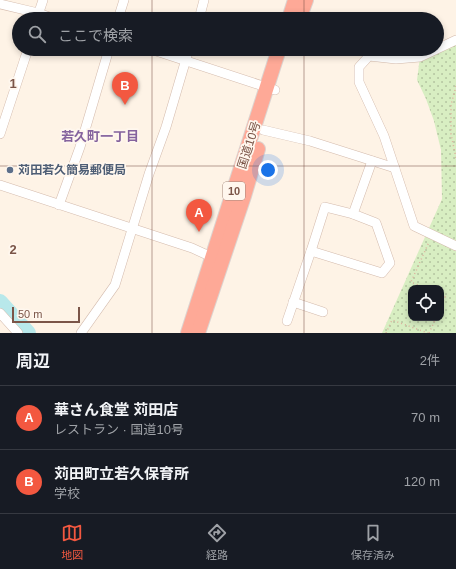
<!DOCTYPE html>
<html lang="ja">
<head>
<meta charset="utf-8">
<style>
  body { margin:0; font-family:Helvetica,"Noto Sans JP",sans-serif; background:#20242c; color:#f1f3f6 }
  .controls { position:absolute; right:12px; bottom:12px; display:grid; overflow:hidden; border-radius:8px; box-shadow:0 2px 6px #0003 }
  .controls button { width:36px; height:36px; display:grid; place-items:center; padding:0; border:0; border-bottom:1px solid #363941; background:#171b24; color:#f1f3f6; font:20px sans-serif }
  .scale { position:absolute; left:12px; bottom:10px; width:68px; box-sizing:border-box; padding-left:4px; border:2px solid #7b5548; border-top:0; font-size:11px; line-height:14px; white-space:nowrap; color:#7b5548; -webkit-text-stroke:3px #fff7ee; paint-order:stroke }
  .you { position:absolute; left:268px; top:170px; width:14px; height:14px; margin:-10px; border:3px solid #fff; border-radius:50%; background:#1a73e8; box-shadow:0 0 0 6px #1a73e833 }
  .badge { display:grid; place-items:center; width:26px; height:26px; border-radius:50%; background:#f35840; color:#fff; font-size:13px; font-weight:700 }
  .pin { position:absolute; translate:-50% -33px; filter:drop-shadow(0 1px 2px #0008) }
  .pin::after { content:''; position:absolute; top:21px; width:14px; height:12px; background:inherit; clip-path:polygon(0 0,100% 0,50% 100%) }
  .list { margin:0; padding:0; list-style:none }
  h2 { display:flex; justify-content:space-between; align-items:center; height:52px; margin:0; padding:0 16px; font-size:17px }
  h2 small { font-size:13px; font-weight:400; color:#9ea1a6 }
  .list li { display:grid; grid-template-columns:26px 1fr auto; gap:12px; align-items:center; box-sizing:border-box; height:64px; padding:0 16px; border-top:1px solid #363941 }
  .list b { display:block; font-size:15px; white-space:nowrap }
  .list p { margin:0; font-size:13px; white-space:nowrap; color:#9ea1a6 }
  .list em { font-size:13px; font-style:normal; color:#9ea1a6 }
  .icon { flex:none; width:22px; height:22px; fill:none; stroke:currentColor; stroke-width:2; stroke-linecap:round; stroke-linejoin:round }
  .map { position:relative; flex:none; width:456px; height:333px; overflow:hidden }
  .search { position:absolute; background:#171b24; box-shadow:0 2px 6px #0003; left:12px; right:12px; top:12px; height:44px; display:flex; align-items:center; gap:10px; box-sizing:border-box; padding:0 14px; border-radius:22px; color:#9ea1a6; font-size:15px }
  .sheet { height:180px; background:#171b24 }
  nav { display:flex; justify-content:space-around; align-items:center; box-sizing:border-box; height:56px; border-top:1px solid #363941; background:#171b24; font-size:11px; color:#9ea1a6 }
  nav a { display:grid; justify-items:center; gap:2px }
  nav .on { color:#f35840 }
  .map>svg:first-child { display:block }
  .park { fill:url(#park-dots); fill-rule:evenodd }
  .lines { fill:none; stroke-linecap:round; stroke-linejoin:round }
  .river { stroke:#b8e8ea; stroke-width:16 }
  .minor-casing { stroke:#d4bbad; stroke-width:10 }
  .highway-casing { stroke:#ddd3cf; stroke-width:16 }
  .path { stroke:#dcb09d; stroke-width:1.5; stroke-dasharray:1 3; stroke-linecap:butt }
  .minor { stroke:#fff; stroke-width:9 }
  .highway { stroke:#fea997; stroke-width:14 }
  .grid { fill:none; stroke:#7b5548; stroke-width:1; stroke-opacity:0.55 }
  .service-dot { fill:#5c6f8a; stroke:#fff7ee; stroke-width:1.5 }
  .labels { text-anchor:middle; stroke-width:3.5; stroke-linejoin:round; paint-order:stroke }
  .shield { fill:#fff7ee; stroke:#a3867a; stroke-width:1 }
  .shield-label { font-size:11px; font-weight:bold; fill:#7b5548 }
  .street-label { font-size:12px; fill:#7b5548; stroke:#fff7ee }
  .service-label { font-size:12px; font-weight:bold; fill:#4e5e75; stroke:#fff7ee; text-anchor:start }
  .neighbourhood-label { font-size:13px; font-weight:bold; fill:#85639e; stroke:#fff7ee }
  .grid-label { font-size:13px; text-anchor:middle; font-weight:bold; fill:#7b5548; stroke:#fff7ee; stroke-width:3.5; stroke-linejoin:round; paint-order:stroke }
</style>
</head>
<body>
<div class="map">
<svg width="456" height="333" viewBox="0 0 456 333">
  <defs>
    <pattern id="park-dots" width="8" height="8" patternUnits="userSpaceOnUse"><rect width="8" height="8" fill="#d8eec2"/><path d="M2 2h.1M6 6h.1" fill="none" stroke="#b4c4a0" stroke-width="1.8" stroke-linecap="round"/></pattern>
  </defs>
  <rect width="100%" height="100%" fill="#fef3e6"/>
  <path class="park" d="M 456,40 L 456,333 L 382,333 L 442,199 L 441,150 L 434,121 L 426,99 L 417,80 L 420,57 ZM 411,288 L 441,288 L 441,318 L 411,318 Z"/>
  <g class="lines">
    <path class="river" d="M 0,302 L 28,333"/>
    <g class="minor-casing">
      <g id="minor">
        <path d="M 0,4 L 38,13 L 55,19"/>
        <path d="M 37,18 L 43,0"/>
        <path d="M 118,19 L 124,0"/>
        <path d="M 199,19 L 204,0"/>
        <path d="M 456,40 L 420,57 L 396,59 L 369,56 L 359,67 L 359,82 L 384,136 L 414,226 L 456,246"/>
        <path d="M 150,49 L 275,90"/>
        <path d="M 263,130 L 310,141 L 395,168"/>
        <path d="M 0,134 L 28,49"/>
        <path d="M 0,185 L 192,248 L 216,259"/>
        <path d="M 59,205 L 80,147 L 109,49"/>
        <path d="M 311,251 L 325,207 L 353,214"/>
        <path d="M 293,302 L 323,312"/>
        <path d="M 0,313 L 18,333"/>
        <path d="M 287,321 L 311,251 L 382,273 L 390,263 L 376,223 L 353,214 L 372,161"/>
        <path d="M 81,333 L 115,285 L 149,174 L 166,127 L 189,49"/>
      </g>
    </g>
    <g class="highway-casing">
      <g id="highway">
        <path d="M 289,19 L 295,0"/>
        <path d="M 299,19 L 306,0"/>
        <path d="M 188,333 L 279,49"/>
        <path d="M 198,333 L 244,196 L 258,149"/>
      </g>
    </g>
    <g class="path">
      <path d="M 456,86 L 451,105 L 451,134 L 456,158"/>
      <path d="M 425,288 L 411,282 L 429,242"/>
      <path d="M 441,295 L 445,297 L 441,307"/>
      <path d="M 386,333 L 392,320 L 428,333"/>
      <path d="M 429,333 L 436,318"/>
    </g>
    <use href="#minor" class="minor"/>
    <use href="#highway" class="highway"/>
  </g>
  <path class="grid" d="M 152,0 L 152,19M 304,0 L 304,19M 152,49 L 152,333M 304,49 L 304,333M 0,166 L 456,166"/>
  <circle class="service-dot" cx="10" cy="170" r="4"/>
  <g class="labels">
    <rect class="shield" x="223" y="182" width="22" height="18" rx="3"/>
    <g class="shield-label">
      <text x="234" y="195">10</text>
    </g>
    <g class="street-label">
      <text transform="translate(249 145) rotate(-72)" y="4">国道10号</text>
    </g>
    <g class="service-label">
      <text x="18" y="174">苅田若久簡易郵便局</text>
    </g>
    <g class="neighbourhood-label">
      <text x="100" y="141">若久町一丁目</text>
    </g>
  </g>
  <g class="grid-label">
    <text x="13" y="88">1</text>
    <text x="13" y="254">2</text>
  </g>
</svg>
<div class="controls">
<button><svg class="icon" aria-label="locate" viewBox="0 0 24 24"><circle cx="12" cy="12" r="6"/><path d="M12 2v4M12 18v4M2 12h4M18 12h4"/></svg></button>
</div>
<div class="scale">50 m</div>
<div class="you"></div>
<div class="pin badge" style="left:199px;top:232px">A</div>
<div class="pin badge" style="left:125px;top:105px">B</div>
<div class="search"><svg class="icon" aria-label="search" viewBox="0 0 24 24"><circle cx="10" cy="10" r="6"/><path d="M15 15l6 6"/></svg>ここで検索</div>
</div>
<section class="sheet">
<h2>周辺<small>2件</small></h2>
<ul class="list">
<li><span class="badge">A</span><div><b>華さん食堂 苅田店</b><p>レストラン · 国道10号</p></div><em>70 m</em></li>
<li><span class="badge">B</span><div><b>苅田町立若久保育所</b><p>学校</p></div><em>120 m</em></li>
</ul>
</section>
<nav>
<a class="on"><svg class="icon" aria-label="map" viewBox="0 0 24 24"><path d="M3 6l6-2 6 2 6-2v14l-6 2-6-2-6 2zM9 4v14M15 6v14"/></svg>地図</a>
<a><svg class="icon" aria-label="directions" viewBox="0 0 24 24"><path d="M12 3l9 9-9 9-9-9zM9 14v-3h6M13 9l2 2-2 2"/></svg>経路</a>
<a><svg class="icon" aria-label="saved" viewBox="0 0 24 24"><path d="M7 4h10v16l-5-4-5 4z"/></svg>保存済み</a>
</nav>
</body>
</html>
